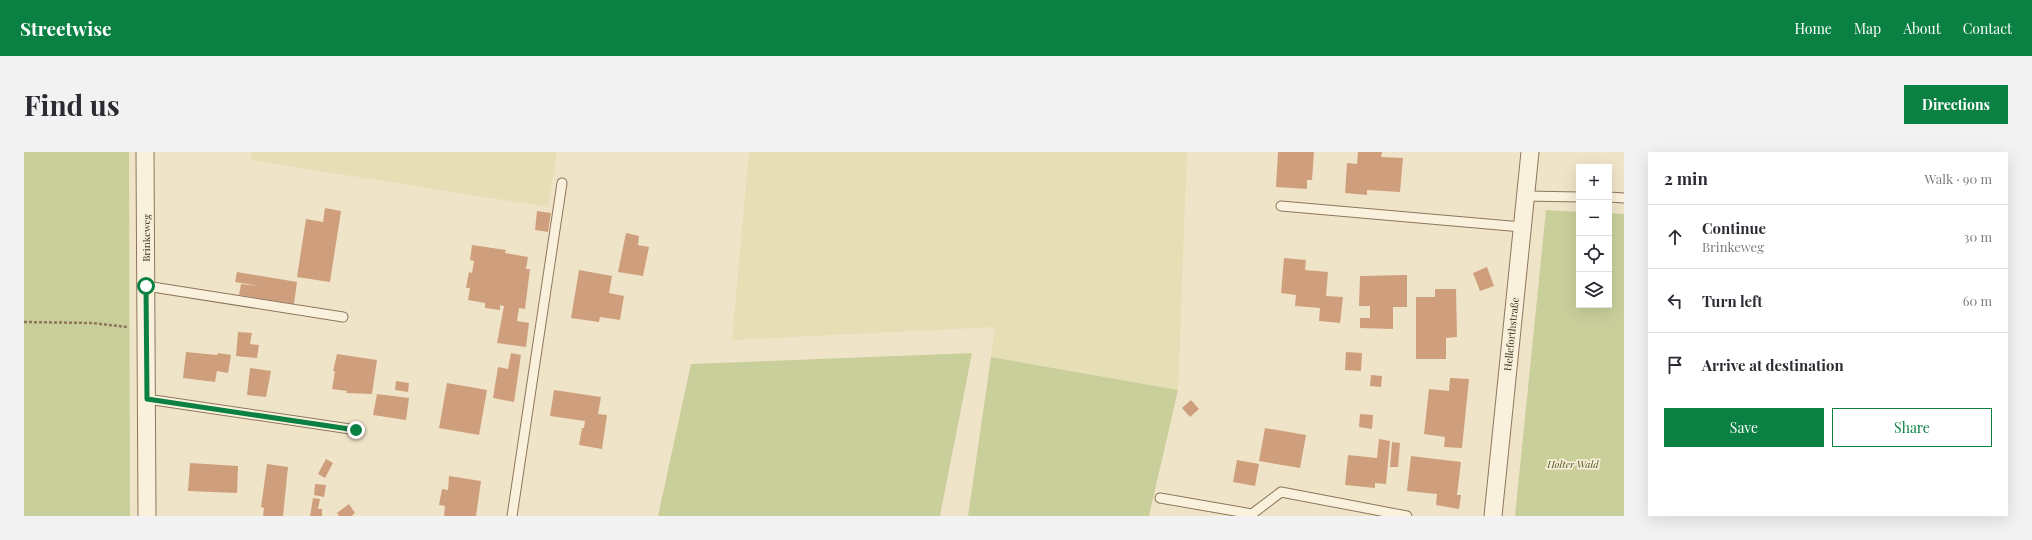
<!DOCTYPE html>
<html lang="en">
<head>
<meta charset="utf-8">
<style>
  body { margin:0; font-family:"Playfair Display",serif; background:#f2f2f3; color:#2b2b33 }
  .controls { position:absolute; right:12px; top:12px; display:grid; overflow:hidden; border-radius:0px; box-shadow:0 4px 16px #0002 }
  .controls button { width:36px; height:36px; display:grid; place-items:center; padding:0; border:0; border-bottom:1px solid #e1e1e2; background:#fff; color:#2b2b33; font:20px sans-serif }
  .stop { position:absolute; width:12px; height:12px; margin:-9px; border:3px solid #0b8043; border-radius:50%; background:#fff }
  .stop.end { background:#0b8043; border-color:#fff; box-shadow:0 1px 4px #0008 }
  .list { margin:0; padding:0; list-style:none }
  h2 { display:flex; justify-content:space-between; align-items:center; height:52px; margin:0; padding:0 16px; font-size:17px }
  h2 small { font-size:13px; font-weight:400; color:#7c7c81 }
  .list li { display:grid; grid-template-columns:26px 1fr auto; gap:12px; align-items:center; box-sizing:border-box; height:64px; padding:0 16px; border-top:1px solid #e1e1e2 }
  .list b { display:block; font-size:15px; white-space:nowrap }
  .list p { margin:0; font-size:13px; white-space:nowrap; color:#7c7c81 }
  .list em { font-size:13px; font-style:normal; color:#7c7c81 }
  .actions { display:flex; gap:8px; padding:12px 16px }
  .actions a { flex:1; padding:9px 0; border:1px solid #0b8043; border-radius:0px; text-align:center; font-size:14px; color:#0b8043 }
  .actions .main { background:#0b8043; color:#fff }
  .icon { flex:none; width:22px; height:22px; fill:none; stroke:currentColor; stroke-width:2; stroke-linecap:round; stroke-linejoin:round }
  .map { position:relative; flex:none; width:1600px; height:364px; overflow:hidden; border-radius:0px }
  header { display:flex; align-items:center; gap:24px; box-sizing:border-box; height:56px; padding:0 20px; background:#0b8043; color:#fff }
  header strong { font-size:19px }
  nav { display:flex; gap:22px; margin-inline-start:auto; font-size:14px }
  .intro { display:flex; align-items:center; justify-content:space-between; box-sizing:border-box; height:96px; padding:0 24px }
  h1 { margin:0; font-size:28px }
  .button { padding:10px 18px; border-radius:0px; background:#0b8043; color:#fff; font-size:14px; font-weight:700 }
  main { display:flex; gap:24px; padding:0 24px }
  aside { flex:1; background:#fff; border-radius:0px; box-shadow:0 4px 16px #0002 }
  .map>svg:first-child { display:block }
  .farmland { fill:#e6deb5 }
  .green { fill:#c9cf9b }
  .building { fill:#cf9f7d }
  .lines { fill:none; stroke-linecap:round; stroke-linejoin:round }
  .service-casing { stroke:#8d765c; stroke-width:11 }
  .minor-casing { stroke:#8d765c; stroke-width:19 }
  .path { stroke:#8d765c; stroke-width:2.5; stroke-dasharray:3 2; stroke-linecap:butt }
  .service { stroke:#faf1dc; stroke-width:9 }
  .minor { stroke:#faf1dc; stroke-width:17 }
  .route { stroke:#0b8043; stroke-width:5 }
  .labels { text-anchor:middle; stroke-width:3.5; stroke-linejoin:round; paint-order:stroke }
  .street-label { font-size:10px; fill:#3d2e20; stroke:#f7eed8 }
  .park-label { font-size:10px; font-style:italic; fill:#4d5a26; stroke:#f7eed8 }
</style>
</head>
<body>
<header>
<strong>Streetwise</strong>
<nav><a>Home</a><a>Map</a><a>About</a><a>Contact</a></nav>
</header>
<div class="intro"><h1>Find us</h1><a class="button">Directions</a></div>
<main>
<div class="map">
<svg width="1600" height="364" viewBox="0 0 1600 364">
  <rect width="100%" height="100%" fill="#f0e4c8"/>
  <g class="farmland">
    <path d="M 227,0 L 533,0 L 524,55 L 227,8 Z"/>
    <path d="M 725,0 L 1163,0 L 1154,238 L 967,205 L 971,175 L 708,188 Z"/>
  </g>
  <g class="green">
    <path d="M 0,0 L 105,0 L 106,364 L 0,364 Z"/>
    <path d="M 1522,58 L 1555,60 L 1555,153 L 1585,153 L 1585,61 L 1600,62 L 1600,364 L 1491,364 Z"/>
    <path d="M 948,201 L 916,364 L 634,364 L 667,212 Z"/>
    <path d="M 967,205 L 1154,238 L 1125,364 L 944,364 Z"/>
  </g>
  <g class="building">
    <path d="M 1254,0 L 1290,0 L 1288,28 L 1283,28 L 1283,37 L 1252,35 Z"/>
    <path d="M 1334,0 L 1358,0 L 1357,5 L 1379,6 L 1376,40 L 1343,38 L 1343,43 L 1321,41 L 1323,11 L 1333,12 Z"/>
    <path d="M 301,56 L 317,59 L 306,130 L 273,125 L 282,67 L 299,70 Z"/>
    <path d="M 513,59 L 527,61 L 524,80 L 511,78 Z"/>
    <path d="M 602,81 L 615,84 L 614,93 L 625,95 L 619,124 L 594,120 Z"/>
    <path d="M 448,93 L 482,98 L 481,101 L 504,105 L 502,117 L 506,117 L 501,157 L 495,156 L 493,169 L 505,171 L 502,195 L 473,191 L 480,154 L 476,153 L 476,158 L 461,156 L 461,151 L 444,148 L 446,136 L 442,136 L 445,120 L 448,121 L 450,109 L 446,108 Z"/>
    <path d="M 1260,106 L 1282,108 L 1281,118 L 1304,120 L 1302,144 L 1319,145 L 1316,171 L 1295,169 L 1296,156 L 1271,154 L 1272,143 L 1257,141 Z"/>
    <path d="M 1463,115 L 1470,134 L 1456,139 L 1449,121 Z"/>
    <path d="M 555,118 L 588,124 L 585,141 L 600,144 L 596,168 L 576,165 L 575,170 L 547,166 Z"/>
    <path d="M 213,120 L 273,130 L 270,152 L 215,143 L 217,132 L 235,134 L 211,130 Z"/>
    <path d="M 1383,123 L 1383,155 L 1369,155 L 1369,177 L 1336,176 L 1336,166 L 1346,166 L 1346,154 L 1335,154 L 1336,124 Z"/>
    <path d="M 1411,137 L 1432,137 L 1433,185 L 1422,186 L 1422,207 L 1392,207 L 1392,145 L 1411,145 Z"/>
    <path d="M 214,180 L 228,181 L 226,192 L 235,193 L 233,206 L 212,204 Z"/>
    <path d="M 162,200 L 193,203 L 194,201 L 207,203 L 204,221 L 193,219 L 191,230 L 159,226 Z"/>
    <path d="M 1322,200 L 1338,201 L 1337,219 L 1321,218 Z"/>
    <path d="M 487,201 L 497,203 L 490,250 L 469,246 L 474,215 L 484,217 Z"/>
    <path d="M 313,202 L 353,208 L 348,242 L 322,241 L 323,239 L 308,237 L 311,219 L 309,219 Z"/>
    <path d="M 226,216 L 247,219 L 242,245 L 223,243 Z"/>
    <path d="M 1347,223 L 1358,224 L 1357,235 L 1346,234 Z"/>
    <path d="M 1426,226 L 1445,227 L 1438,296 L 1420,295 L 1421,285 L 1400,282 L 1405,237 L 1425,239 Z"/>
    <path d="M 372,229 L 385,231 L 384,240 L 371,238 Z"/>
    <path d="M 423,231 L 463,238 L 455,283 L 415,276 Z"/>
    <path d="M 530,238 L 577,245 L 574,262 L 583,263 L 578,297 L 555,293 L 558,276 L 560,276 L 561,269 L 526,264 Z"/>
    <path d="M 353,242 L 385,246 L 382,268 L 349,263 Z"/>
    <path d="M 1167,248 L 1175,257 L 1166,265 L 1158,256 Z"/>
    <path d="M 1336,262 L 1349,263 L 1348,277 L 1335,275 Z"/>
    <path d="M 1241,276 L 1282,283 L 1276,316 L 1235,309 Z"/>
    <path d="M 1355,287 L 1366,289 L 1362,332 L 1351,331 L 1351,336 L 1321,333 L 1324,303 L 1353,306 Z"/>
    <path d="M 1368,290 L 1376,291 L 1374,315 L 1366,315 Z"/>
    <path d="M 1387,304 L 1437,310 L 1433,343 L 1437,343 L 1435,357 L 1412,353 L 1413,342 L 1383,339 Z"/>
    <path d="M 302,307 L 309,311 L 301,326 L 294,322 Z"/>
    <path d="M 1213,308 L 1235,312 L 1231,334 L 1209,330 Z"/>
    <path d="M 166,311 L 214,314 L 213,341 L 164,339 Z"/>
    <path d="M 243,312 L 264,315 L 259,364 L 239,364 L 240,356 L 237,355 Z"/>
    <path d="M 425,324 L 457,329 L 452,364 L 420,364 L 421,354 L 415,353 L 418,337 L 424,338 Z"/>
    <path d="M 291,332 L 302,333 L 300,345 L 290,343 Z"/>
    <path d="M 289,346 L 296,347 L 294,357 L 298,357 L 298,364 L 286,364 Z"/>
    <path d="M 325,352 L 331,361 L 328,364 L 315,364 L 313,361 Z"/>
  </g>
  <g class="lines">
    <g class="service-casing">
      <g id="service">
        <path d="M 1501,44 L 1555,45"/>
        <path d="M 1585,45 L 1600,46"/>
        <path d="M 1257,54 L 1498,75"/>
        <path d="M 122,134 L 319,165"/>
        <path d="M 123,247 L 333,278"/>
        <path d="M 1136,346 L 1228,362 L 1257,340 L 1383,364"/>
        <path d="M 488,364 L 538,31"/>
      </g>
    </g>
    <g class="minor-casing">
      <g id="minor">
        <path d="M 121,0 L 123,364"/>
        <path d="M 1469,364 L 1506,0"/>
      </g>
    </g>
    <path class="path" d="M 0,170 L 68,171 L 103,175"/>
    <use href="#service" class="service"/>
    <use href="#minor" class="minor"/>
  </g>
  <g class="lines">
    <path class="route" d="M 122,134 L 123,247 L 332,278"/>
  </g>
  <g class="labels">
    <g class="street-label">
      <text transform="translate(122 86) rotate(-90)" y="4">Brinkeweg</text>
      <text transform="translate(1487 182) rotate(-84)" y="4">Helleforthstraße</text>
    </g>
    <g class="park-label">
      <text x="1549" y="316">Holter Wald</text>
    </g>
  </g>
</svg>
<div class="controls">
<button>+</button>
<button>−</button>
<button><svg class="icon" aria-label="locate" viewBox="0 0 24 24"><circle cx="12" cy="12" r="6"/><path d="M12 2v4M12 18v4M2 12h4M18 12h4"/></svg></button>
<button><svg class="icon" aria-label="layers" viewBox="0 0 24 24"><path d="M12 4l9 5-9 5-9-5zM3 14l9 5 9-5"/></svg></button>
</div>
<div class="stop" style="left:122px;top:134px"></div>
<div class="stop end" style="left:332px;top:278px"></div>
</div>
<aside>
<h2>2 min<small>Walk · 90 m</small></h2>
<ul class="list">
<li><svg class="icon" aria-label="ahead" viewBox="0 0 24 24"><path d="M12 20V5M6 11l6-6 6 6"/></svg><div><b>Continue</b><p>Brinkeweg</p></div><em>30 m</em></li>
<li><svg class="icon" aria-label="left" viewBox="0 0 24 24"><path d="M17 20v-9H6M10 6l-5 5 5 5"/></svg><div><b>Turn left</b></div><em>60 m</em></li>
<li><svg class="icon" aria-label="arrive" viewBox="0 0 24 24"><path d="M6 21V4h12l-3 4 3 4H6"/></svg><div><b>Arrive at destination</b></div></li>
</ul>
<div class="actions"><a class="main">Save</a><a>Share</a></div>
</aside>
</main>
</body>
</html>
